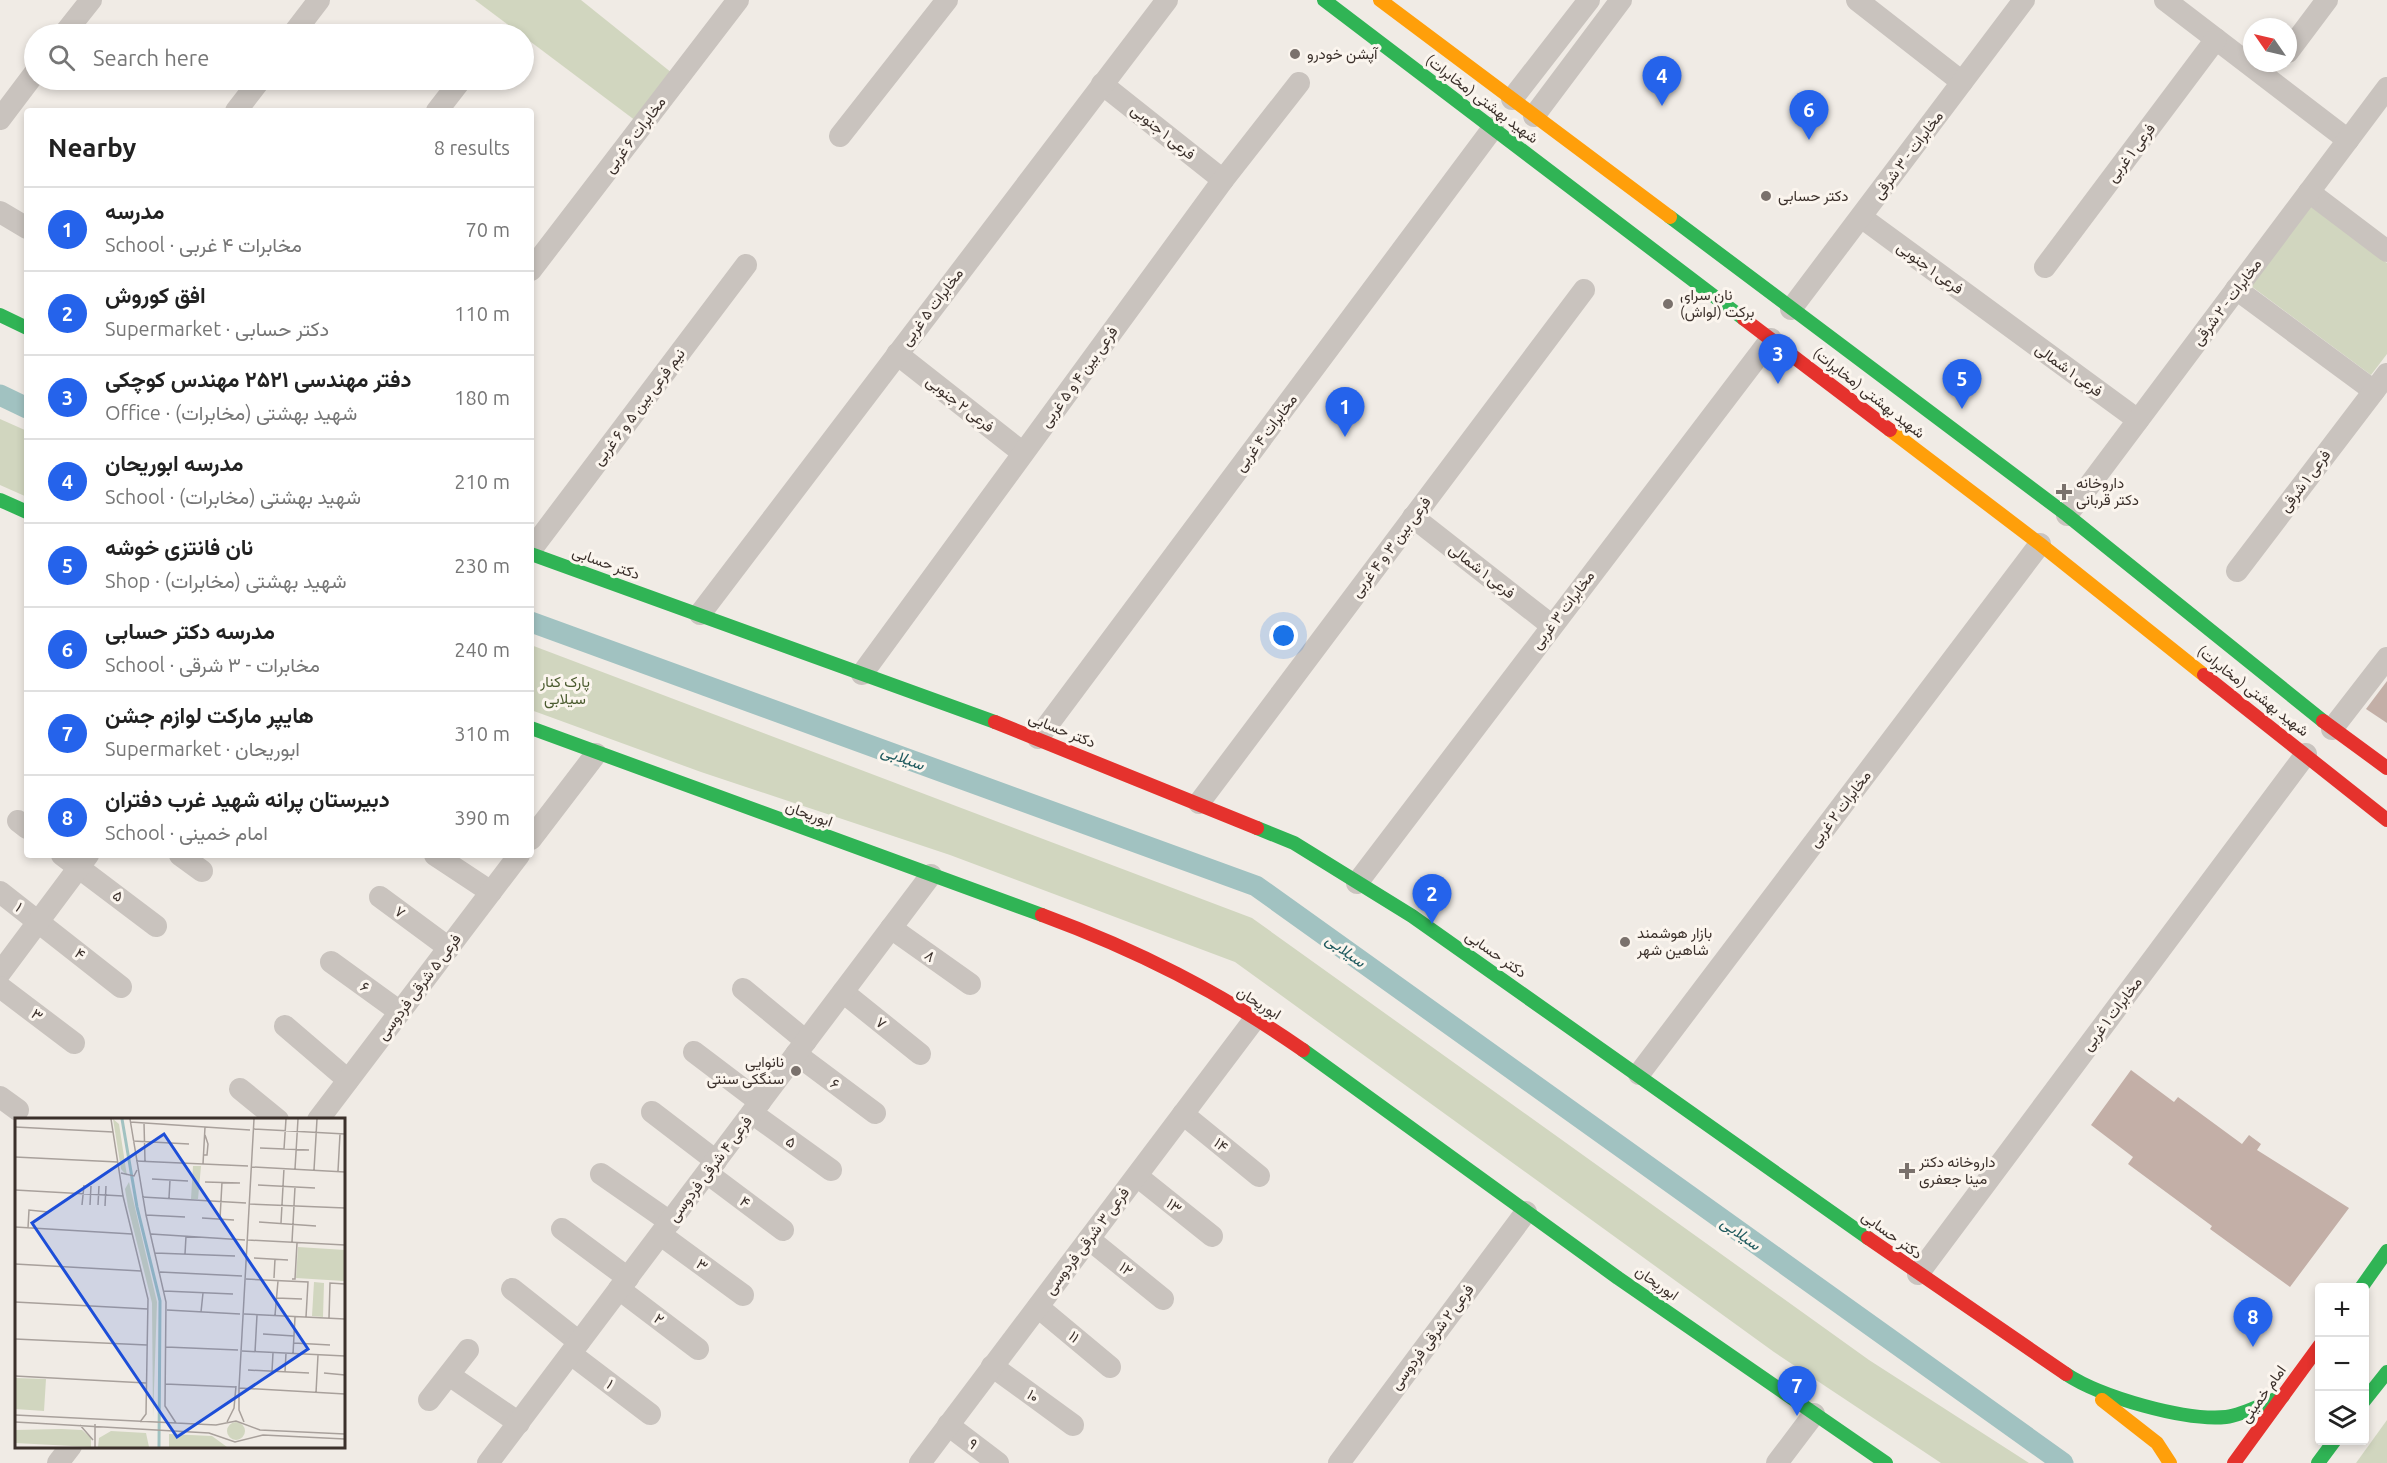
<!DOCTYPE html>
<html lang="en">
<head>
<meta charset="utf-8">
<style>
  body { margin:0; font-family:Ubuntu,Vazirmatn,sans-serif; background:#f2f2f2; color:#222 }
  .controls { position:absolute; right:18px; bottom:18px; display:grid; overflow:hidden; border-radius:6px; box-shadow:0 3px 9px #0003 }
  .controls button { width:54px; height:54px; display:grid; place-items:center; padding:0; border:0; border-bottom:2px solid #e0e0e0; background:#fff; color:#222; font:30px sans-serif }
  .compass { position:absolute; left:2243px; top:18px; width:54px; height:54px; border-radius:50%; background:#fff; box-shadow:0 3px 9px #0003; rotate:304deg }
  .you { position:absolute; left:1284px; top:636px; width:21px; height:21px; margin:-15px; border:4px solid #fff; border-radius:50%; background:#1a73e8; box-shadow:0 0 0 9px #1a73e833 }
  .badge { display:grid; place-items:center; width:39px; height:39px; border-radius:50%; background:#2563eb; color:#fff; font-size:20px; font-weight:700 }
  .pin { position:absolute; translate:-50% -50px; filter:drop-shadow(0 2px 3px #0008) }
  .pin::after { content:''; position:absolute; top:32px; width:21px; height:18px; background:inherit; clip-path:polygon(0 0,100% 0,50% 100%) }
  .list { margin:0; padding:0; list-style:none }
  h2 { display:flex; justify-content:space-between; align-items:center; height:78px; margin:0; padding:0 24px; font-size:26px }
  h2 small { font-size:20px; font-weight:400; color:#767676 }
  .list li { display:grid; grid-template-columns:39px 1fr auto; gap:18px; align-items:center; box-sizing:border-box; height:84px; padding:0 24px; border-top:2px solid #e0e0e0 }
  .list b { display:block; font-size:22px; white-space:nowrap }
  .list p { margin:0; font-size:20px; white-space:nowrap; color:#767676 }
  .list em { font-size:20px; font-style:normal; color:#767676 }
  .icon { flex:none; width:33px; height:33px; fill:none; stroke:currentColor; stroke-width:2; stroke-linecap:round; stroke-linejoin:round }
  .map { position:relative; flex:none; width:2387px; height:1463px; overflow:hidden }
  .search { position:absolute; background:#fff; box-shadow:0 3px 9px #0003; left:24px; top:24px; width:510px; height:66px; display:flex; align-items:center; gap:15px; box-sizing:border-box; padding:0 21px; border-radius:33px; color:#767676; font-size:22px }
  .panel { position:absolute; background:#fff; box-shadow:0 3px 9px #0003; left:24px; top:108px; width:510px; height:750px; border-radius:6px }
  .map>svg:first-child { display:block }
  .green { fill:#d1d6bf }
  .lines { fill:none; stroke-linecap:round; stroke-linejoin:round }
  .canal { stroke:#a1c2c1; stroke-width:21 }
  .building { fill:#c3afa7 }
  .street { stroke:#c9c3be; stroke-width:22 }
  .fast { stroke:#30b455; stroke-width:14 }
  .slow { stroke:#ff9f0a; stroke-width:14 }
  .jam { stroke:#e5322d; stroke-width:14 }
  .poi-dot { fill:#7a716c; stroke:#fbf5ee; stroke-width:2 }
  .labels { text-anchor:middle; stroke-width:6; stroke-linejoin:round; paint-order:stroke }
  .poi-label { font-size:15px; fill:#3b302b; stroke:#fbf5ee; text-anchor:start }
  .street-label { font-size:15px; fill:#3b302b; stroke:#fbf5ee }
  .park-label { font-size:15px; fill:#4a5a2e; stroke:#fbf5ee }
  .water-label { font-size:16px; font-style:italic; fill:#1f5a5e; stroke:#fbf5ee }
  .inset-river { fill:none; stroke:#a1c2c1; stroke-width:3 }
  .inset-road { fill:none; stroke:#a8a09b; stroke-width:1.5 }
  .view { fill:#1d4ed8; fill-opacity:0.15; stroke:#1d4ed8; stroke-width:3 }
  .inset-edge { fill:none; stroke:#3b302b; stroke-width:3 }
</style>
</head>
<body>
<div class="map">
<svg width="2387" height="1463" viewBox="0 0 2387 1463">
  <rect width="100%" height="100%" fill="#f0ebe5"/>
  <g class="green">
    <path d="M 475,0 L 581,0 L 672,73 L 636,121 Z"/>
    <path d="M 2311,206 L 2387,263 L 2387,354 L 2371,375 L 2251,286 Z"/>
    <path d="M 0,419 L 27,431 L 27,497 L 0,485 Z"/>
    <path d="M 531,645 L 1252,918 L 1869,1360 L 2029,1463 L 1941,1463 L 1774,1352 L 1235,962 L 950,855 L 701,772 L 531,710 Z"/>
    <path d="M 2387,1420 L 2387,1463 L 2356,1463 Z"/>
  </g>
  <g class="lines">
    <g class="canal">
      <path d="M 0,395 L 27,408"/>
      <path d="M 531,622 L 1256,886 L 2063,1463"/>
    </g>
  </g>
  <g class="building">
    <path d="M 2387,681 L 2387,723 L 2366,709 Z"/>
    <path d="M 2131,1070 L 2174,1102 L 2178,1097 L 2242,1144 L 2249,1135 L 2261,1144 L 2257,1150 L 2349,1208 L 2290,1287 L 2210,1229 L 2212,1226 L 2128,1164 L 2133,1157 L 2091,1125 Z"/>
  </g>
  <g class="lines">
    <g class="street">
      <path d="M 1857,0 L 1962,82"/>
      <path d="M 2165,0 L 2348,140"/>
      <path d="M 64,34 L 91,0"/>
      <path d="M 293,34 L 319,0"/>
      <path d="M 2288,52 L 2327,0"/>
      <path d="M 1102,84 L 1223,180"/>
      <path d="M 1512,99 L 1589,0"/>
      <path d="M 236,111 L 260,80"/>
      <path d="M 437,111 L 461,80"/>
      <path d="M 1534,116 L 1621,0"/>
      <path d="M 0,119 L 34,74"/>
      <path d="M 840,136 L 947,0"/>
      <path d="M 2309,192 L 2387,251"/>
      <path d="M 0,212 L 27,228"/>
      <path d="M 1861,217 L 2138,420"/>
      <path d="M 2045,267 L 2216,39"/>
      <path d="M 531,270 L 738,0"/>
      <path d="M 2236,289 L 2374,391"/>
      <path d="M 1791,309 L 2024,0"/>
      <path d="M 897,354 L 1023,453"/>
      <path d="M 2067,515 L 2387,88"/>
      <path d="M 1413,517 L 1551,625"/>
      <path d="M 531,550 L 746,265"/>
      <path d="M 2237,571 L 2387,374"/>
      <path d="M 700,614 L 1167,0"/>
      <path d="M 862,674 L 1223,180 L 1299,83"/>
      <path d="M 2332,729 L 2387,658"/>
      <path d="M 1038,738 L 1493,128"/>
      <path d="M 1199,803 L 1584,290"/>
      <path d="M 18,821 L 27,828"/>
      <path d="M 531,839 L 596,754"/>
      <path d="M 62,855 L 156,926"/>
      <path d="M 180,855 L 202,871"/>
      <path d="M 435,855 L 491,892"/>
      <path d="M 1357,883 L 1771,339"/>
      <path d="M 0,892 L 121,987"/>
      <path d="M 380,897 L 449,948"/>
      <path d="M 891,928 L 970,984"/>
      <path d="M 331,962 L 400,1012"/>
      <path d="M 0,973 L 88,855"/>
      <path d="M 0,987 L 74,1043"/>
      <path d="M 743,989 L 806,1041"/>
      <path d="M 843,992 L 920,1054"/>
      <path d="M 285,1026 L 348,1080"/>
      <path d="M 694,1052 L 760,1102"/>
      <path d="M 796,1054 L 875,1113"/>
      <path d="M 1639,1074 L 2040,544"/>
      <path d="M 240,1089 L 278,1120"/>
      <path d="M 0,1097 L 18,1110"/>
      <path d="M 652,1112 L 716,1161"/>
      <path d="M 752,1113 L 831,1170"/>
      <path d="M 1183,1114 L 1259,1176"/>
      <path d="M 318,1120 L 519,855"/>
      <path d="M 707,1173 L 783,1230"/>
      <path d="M 601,1174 L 670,1222"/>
      <path d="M 1137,1176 L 1212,1236"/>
      <path d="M 562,1229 L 628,1278"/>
      <path d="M 661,1235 L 743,1295"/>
      <path d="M 1089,1239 L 1163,1299"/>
      <path d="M 1918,1274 L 2306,754"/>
      <path d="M 512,1289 L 579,1342"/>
      <path d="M 619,1289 L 698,1349"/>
      <path d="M 1038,1307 L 1110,1367"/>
      <path d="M 571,1354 L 650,1414"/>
      <path d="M 992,1366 L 1073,1425"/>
      <path d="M 449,1375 L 519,1423"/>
      <path d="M 429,1400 L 468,1350"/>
      <path d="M 948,1425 L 998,1463"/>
      <path d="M 58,1463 L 71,1446"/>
      <path d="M 488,1463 L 931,875"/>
      <path d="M 920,1463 L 1254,1020"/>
      <path d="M 1339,1463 L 1526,1212"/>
      <path d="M 1777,1463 L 1814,1414"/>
    </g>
    <g class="fast">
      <path d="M 1324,0 L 1744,319"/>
      <path d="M 1670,217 L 2067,515 L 2323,721"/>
      <path d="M 0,315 L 27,328"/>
      <path d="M 0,500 L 27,512"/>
      <path d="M 531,554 L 995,722"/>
      <path d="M 531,728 L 1042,915"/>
      <path d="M 1257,828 L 1294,843 L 1412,916 L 1868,1238"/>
      <path d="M 1303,1050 L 1618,1278 L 1886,1463"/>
      <path d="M 2361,1288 L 2387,1251"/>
      <path d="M 2066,1374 C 2101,1397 2184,1421 2226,1417 C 2244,1415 2266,1402 2283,1396"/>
      <path d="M 2364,1401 L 2387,1372"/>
      <path d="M 2318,1463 L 2335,1440"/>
    </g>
    <g class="slow">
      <path d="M 1380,0 L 1670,217"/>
      <path d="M 1890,430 L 2040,544 L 2204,675"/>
      <path d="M 2102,1400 L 2157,1443 L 2170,1463"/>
    </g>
    <g class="jam">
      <path d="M 1744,319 L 1890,430"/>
      <path d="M 2204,675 L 2387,820"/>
      <path d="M 2323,721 L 2387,768"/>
      <path d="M 995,722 L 1257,828"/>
      <path d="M 1042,915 C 1137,950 1220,992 1303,1050"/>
      <path d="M 1868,1238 L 2066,1374"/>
      <path d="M 2234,1463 L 2320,1345"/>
    </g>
  </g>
  <g class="poi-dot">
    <circle cx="1295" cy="54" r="6"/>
    <circle cx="1766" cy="196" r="6"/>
    <circle cx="1668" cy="304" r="6"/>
    <path d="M2061 483h6v6h6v6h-6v6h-6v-6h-6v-6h6z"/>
    <circle cx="1625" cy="942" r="6"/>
    <circle cx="796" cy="1071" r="6"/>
    <path d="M1904 1162h6v6h6v6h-6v6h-6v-6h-6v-6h6z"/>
  </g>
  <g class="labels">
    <g class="poi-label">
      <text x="1307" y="59">آپشن خودرو</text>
      <text x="1778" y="201">دکتر حسابی</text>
      <text x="1680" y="300">نان سرای<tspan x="1680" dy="17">برکت (لواش)</tspan></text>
      <text x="2076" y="488">داروخانه<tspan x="2076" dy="17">دکتر قربانی</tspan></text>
      <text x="1637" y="938">بازار هوشمند<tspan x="1637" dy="17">شاهین شهر</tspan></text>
      <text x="784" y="1067" text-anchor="end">نانوایی<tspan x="784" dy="17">سنگکی سنتی</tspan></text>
      <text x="1919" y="1167">داروخانه دکتر<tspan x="1919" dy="17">مینا جعفری</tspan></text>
    </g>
    <g class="street-label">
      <text transform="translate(1482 99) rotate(37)" y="5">شهید بهشتی (مخابرات)</text>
      <text transform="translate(1163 132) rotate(39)" y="5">فرعی ۱ جنوبی</text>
      <text transform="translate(635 135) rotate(-53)" y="5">مخابرات ۶ غربی</text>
      <text transform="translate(2131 153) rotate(-53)" y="5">فرعی ۱ غربی</text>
      <text transform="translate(1908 155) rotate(-53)" y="5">مخابرات - ۳ شرقی</text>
      <text transform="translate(1930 268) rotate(36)" y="5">فرعی ۱ جنوبی</text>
      <text transform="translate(2227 302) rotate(-53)" y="5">مخابرات - ۲ شرقی</text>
      <text transform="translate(932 307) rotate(-53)" y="5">مخابرات ۵ غربی</text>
      <text transform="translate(2069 370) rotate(36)" y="5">فرعی ۱ شمالی</text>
      <text transform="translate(1079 377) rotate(-54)" y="5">فرعی بین ۴ و ۵ غربی</text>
      <text transform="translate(1869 393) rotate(38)" y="5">شهید بهشتی (مخابرات)</text>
      <text transform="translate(960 404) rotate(38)" y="5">فرعی ۲ جنوبی</text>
      <text transform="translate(639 407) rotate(-53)" y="5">نیم فرعی بین ۵ و ۶ غربی</text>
      <text transform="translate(1266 433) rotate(-53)" y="5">مخابرات ۴ غربی</text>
      <text transform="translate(2305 481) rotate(-53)" y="5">فرعی ۱ شرقی</text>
      <text transform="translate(1391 547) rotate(-53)" y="5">فرعی بین ۳ و ۴ غربی</text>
      <text transform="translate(606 563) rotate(20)" y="5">دکتر حسابی</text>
      <text transform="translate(1482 571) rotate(38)" y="5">فرعی ۱ شمالی</text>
      <text transform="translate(1563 610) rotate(-53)" y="5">مخابرات ۳ غربی</text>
      <text transform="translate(2253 691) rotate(38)" y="5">شهید بهشتی (مخابرات)</text>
      <text transform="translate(1062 730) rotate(22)" y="5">دکتر حسابی</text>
      <text transform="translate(1840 809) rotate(-53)" y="5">مخابرات ۲ غربی</text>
      <text transform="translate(809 814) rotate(20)" y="5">ابوریحان</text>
      <text transform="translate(118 896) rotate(37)" y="5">۵</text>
      <text transform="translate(19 907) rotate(37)" y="5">۱</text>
      <text transform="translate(400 912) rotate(36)" y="5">۷</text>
      <text transform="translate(80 954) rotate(38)" y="5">۴</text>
      <text transform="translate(1496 954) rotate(35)" y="5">دکتر حسابی</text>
      <text transform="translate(930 956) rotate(36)" y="5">۸</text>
      <text transform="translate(365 987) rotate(36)" y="5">۶</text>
      <text transform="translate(419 987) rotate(-53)" y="5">فرعی ۵ شرقی فردوسی</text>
      <text transform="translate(1259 1003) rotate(32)" y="5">ابوریحان</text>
      <text transform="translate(2112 1014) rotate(-53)" y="5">مخابرات ۱ غربی</text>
      <text transform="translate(37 1015) rotate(37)" y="5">۳</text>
      <text transform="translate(881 1023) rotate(38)" y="5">۷</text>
      <text transform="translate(835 1084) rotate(37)" y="5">۶</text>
      <text transform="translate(791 1142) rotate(36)" y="5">۵</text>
      <text transform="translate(1221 1145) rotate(39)" y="5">۱۴</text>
      <text transform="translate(710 1169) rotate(-53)" y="5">فرعی ۴ شرقی فردوسی</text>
      <text transform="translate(745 1202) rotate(37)" y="5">۴</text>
      <text transform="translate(1174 1206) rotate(39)" y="5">۱۳</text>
      <text transform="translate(1892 1235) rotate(36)" y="5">دکتر حسابی</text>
      <text transform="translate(1087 1241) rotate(-53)" y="5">فرعی ۳ شرقی فردوسی</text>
      <text transform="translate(702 1265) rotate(36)" y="5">۳</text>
      <text transform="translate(1126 1269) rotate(39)" y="5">۱۲</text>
      <text transform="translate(1657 1283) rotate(35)" y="5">ابوریحان</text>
      <text transform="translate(659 1319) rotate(37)" y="5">۲</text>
      <text transform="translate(1074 1337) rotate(40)" y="5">۱۱</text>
      <text transform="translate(1432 1337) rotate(-53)" y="5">فرعی ۲ شرقی فردوسی</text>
      <text transform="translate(610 1384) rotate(37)" y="5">۱</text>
      <text transform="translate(2263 1394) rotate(-54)" y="5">امام خمینی</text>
      <text transform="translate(1033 1396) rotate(36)" y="5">۱۰</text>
      <text transform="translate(973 1444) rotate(37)" y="5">۹</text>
    </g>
    <g class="park-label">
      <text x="565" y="687">پارک کنار<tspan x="565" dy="17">سیلابی</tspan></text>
    </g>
    <g class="water-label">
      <text transform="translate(903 757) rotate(20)" y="6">سیلابی</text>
      <text transform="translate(1346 950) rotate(36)" y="6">سیلابی</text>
      <text transform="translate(1741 1233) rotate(36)" y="6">سیلابی</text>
    </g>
  </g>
  <g transform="translate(15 1118)">
    <rect width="330" height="330" fill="#f0ebe5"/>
    <path d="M 98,1 L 104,6 L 112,58 L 106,51 ZM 178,48 L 186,48 L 183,81 L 176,81 ZM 114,64 L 142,184 L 138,300 L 137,185 L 113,89 L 110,71 ZM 283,129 L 330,132 L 329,163 L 281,160 ZM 299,164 L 309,165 L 308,199 L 297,198 ZM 0,260 L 31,261 L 29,293 L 0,291 ZM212 313a9 9 0 1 1 18 0a9 9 0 1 1-18 0ZM 46,311 L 67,312 L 76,320 L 76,329 L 0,325 L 0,312 ZM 96,313 L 131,315 L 134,329 L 83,329 L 84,320 ZM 154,316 L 197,318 L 212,329 L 154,329 Z" fill="#d1d6bf"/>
    <path class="inset-river" d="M 107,1 L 122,89 L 145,183 L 144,329"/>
    <path class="inset-road" d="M 96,1 L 108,78 L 133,181 L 131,296 L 125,304M 115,1 L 131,97 L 151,184 L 150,288 L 161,305M 115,4 L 235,12M 129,5 L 130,43M 0,9 L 98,14M 239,11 L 330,16M 118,23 L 174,26M 245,30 L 294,32M 269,31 L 271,1M 189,37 L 192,37 L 193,26 L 190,17M 0,39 L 103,44M 121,43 L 233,48M 188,46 L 190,9M 237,49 L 330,54M 280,51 L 283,1M 299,52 L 302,1M 323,53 L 325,16M 106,55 L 119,58 L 122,52M 137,61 L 173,63M 190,64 L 225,65M 243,67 L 300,70M 0,72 L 108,78M 127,79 L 231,85M 154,80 L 155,62M 235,86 L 330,90M 67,87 L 69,67M 75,87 L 76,68M 83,87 L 84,68M 90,88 L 91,68M 131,97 L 170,99M 187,100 L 219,102M 205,101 L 207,64M 244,104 L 301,108M 266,105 L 269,50M 0,109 L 117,116M 13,110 L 14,92 L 33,94M 136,116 L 230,122M 233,122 L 330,127M 277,124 L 280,69M 140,135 L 220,138M 170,136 L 171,118M 239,140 L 273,142M 0,146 L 126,153M 145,154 L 227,158M 259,160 L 260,141M 231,161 L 293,164 L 291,199M 277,161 L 280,161 L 282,125M 149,173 L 218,176M 261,180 L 287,181M 0,184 L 133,191M 152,192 L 225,196M 186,194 L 188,175M 229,196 L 330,201M 260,197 L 263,163M 314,200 L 315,165 L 330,166M 248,216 L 279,218M 0,221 L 132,227M 279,225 L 315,227M 151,229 L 223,232M 227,233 L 330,238M 240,234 L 242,197M 278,236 L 280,199M 233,252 L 294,255M 257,253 L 258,235M 270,254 L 271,235M 309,255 L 330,257M 0,258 L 131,265M 150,266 L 221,269M 224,270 L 330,276M 301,275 L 303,237M 0,297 L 201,307 L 221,303 L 245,312 L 330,316M 0,304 L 194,315 L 220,324 L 248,317 L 330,321M 212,304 L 219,290 L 221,268M 229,304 L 224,292 L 224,270 L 239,1M 80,306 L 80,329M 65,307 L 78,322"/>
    <path class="view" d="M 149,16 L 293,231 L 162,319 L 17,105 Z"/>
    <rect width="330" height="330" class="inset-edge"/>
  </g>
</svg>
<div class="controls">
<button>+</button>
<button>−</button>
<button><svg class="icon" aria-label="layers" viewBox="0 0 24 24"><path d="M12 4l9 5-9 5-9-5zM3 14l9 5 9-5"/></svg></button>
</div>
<svg class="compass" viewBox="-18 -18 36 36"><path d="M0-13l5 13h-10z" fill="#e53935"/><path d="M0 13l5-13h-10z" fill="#767676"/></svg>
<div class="you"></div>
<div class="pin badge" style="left:1345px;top:437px">1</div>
<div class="pin badge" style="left:1432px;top:924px">2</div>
<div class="pin badge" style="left:1778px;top:384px">3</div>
<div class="pin badge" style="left:1662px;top:106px">4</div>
<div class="pin badge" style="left:1962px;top:409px">5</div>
<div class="pin badge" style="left:1809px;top:140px">6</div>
<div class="pin badge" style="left:1797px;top:1416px">7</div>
<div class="pin badge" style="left:2253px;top:1347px">8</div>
<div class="search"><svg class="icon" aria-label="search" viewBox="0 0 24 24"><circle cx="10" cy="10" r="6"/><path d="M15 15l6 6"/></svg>Search here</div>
<section class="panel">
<h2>Nearby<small>8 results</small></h2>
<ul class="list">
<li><span class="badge">1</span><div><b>مدرسه</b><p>School · مخابرات ۴ غربی</p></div><em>70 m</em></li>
<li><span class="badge">2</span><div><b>افق کوروش</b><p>Supermarket · دکتر حسابی</p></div><em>110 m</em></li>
<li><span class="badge">3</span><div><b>دفتر مهندسی ۲۵۲۱ مهندس کوچکی</b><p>Office · شهید بهشتی (مخابرات)</p></div><em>180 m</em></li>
<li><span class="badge">4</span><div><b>مدرسه ابوریحان</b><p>School · شهید بهشتی (مخابرات)</p></div><em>210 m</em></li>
<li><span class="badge">5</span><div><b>نان فانتزی خوشه</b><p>Shop · شهید بهشتی (مخابرات)</p></div><em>230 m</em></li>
<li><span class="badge">6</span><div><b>مدرسه دکتر حسابی</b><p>School · مخابرات - ۳ شرقی</p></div><em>240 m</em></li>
<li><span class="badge">7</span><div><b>هایپر مارکت لوازم جشن</b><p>Supermarket · ابوریحان</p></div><em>310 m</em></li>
<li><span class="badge">8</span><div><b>دبیرستان پرانه شهید غرب دفتران</b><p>School · امام خمینی</p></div><em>390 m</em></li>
</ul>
</section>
</div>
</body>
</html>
